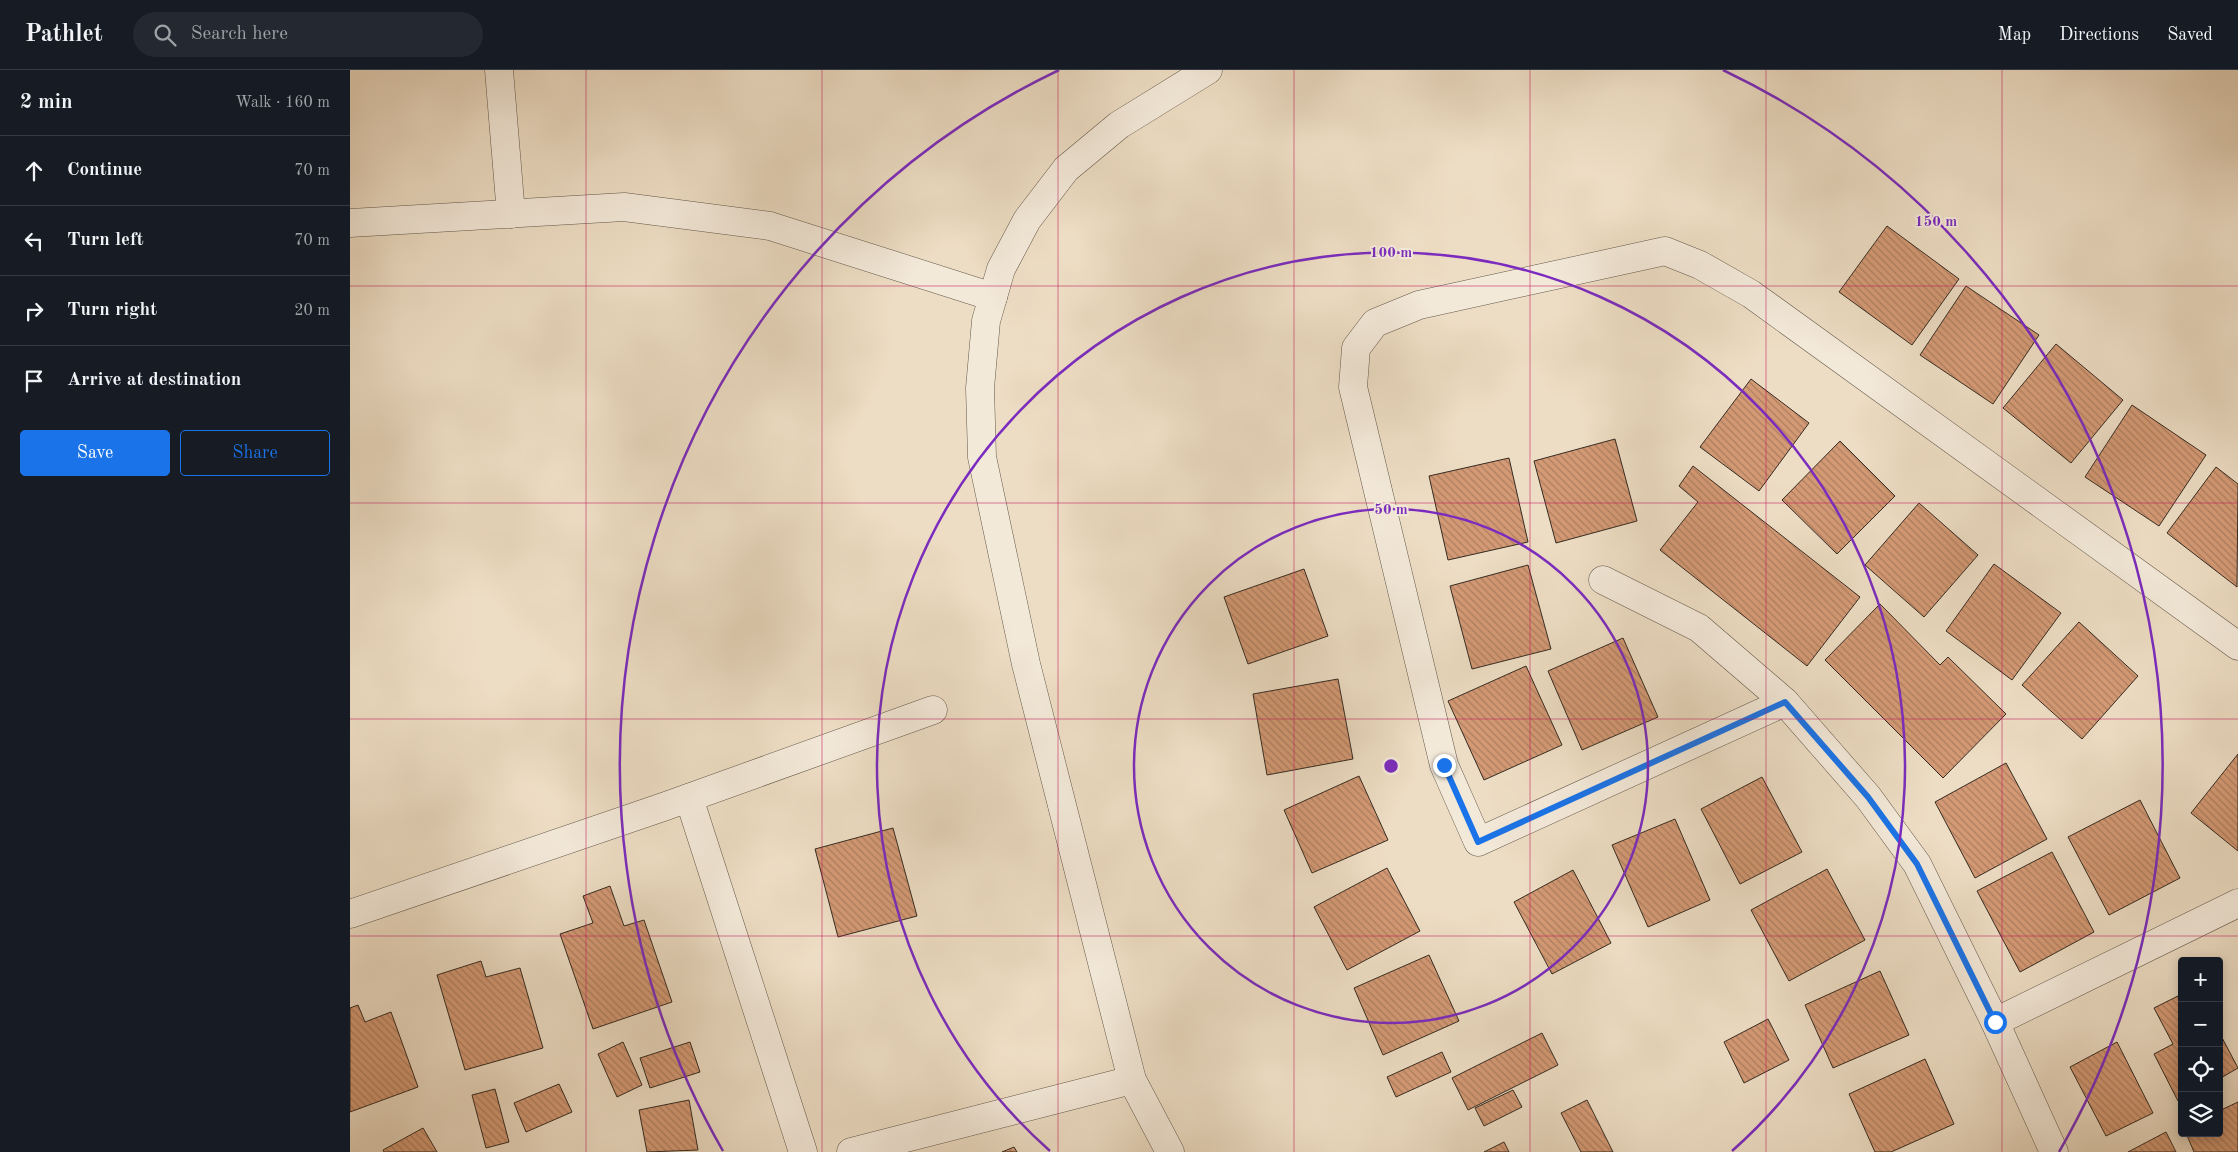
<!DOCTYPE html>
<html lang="en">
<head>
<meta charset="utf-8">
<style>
  body { margin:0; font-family:"Old Standard TT",serif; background:#242831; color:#f1f3f6 }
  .controls { position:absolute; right:15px; bottom:15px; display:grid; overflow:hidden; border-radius:5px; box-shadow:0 2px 12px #0003 }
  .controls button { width:45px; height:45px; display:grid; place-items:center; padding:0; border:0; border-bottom:1px solid #363941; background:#171b24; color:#f1f3f6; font:25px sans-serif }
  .stop { position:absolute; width:15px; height:15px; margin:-11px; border:4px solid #1a73e8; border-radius:50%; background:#fff }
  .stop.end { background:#1a73e8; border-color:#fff; box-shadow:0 1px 5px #0008 }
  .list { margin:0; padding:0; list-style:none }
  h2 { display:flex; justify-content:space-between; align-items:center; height:65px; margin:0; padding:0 20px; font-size:21px }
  h2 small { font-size:16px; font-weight:400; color:#9ea1a6 }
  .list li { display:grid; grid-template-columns:32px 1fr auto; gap:15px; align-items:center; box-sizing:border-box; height:70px; padding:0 20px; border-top:1px solid #363941 }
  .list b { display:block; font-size:19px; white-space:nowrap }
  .list em { font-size:16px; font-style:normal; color:#9ea1a6 }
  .actions { display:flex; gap:10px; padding:15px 20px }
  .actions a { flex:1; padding:11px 0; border:1px solid #1a73e8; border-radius:5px; text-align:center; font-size:18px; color:#1a73e8 }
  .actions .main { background:#1a73e8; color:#fff }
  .icon { flex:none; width:28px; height:28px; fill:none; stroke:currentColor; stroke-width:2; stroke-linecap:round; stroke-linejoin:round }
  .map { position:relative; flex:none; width:1888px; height:1082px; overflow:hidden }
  header { display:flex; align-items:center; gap:30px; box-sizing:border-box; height:70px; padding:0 25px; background:#171b24; border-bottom:1px solid #363941 }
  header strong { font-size:24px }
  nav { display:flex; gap:28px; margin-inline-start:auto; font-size:18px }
  .search { width:350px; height:45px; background:#242831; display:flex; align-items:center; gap:12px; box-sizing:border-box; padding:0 18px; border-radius:28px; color:#9ea1a6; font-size:19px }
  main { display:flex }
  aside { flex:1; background:#171b24 }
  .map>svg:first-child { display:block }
  .building { fill:url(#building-back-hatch); stroke:#352b22 }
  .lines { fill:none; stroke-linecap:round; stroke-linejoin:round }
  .minor-casing { stroke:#63584a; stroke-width:29 }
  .minor { stroke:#f3e9d9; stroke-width:28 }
  .route { stroke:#1a73e8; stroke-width:6 }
  .grid { fill:none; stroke:#c2185b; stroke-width:1; stroke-opacity:0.55 }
  .ring { fill:none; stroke:#7b2cbf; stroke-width:2.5 }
  .centre { fill:#7b2cbf; stroke:#f3e9d9; stroke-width:2.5 }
  .ring-label { font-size:15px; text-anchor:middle; font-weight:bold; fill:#7b2cbf; stroke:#f3e9d9; stroke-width:4; stroke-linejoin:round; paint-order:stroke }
</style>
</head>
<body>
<header>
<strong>Pathlet</strong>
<div class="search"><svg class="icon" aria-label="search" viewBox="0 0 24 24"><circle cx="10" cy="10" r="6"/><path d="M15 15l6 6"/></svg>Search here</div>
<nav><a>Map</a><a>Directions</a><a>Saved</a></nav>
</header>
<main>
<aside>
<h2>2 min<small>Walk · 160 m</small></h2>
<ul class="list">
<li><svg class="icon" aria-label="ahead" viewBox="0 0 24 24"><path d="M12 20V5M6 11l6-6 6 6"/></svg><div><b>Continue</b></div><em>70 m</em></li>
<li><svg class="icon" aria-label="left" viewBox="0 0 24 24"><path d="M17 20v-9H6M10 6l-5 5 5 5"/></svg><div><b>Turn left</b></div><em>70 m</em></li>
<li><svg class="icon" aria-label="right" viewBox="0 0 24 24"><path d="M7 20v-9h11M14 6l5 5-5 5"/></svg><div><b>Turn right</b></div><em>20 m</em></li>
<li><svg class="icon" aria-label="arrive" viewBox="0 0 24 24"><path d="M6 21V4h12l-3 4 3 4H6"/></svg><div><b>Arrive at destination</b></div></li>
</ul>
<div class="actions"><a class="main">Save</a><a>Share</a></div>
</aside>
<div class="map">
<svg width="1888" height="1082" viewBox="0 0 1888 1082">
  <defs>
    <pattern id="building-back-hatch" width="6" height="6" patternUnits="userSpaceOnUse" patternTransform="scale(1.25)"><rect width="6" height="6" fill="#d49a75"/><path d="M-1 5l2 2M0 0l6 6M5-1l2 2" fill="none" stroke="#ad7e60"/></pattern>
  </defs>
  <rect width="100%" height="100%" fill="#edddc4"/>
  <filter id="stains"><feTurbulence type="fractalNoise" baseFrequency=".004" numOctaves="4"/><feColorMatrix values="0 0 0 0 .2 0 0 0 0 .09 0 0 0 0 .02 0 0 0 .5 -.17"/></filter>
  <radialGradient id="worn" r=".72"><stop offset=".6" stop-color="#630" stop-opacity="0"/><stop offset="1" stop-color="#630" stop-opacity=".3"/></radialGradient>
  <g class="building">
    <path d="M 1537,156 L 1609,209 L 1562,275 L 1489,222 Z"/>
    <path d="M 1616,216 L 1689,265 L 1643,334 L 1570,285 Z"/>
    <path d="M 1706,274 L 1773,330 L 1721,393 L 1653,338 Z"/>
    <path d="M 1401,309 L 1459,353 L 1409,421 L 1350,377 Z"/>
    <path d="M 1782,335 L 1856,385 L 1809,456 L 1735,407 Z"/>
    <path d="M 1265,369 L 1287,451 L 1206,473 L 1184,391 Z"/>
    <path d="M 1490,371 L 1545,426 L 1487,484 L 1432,430 Z"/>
    <path d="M 1159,388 L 1178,472 L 1098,490 L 1079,406 Z"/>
    <path d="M 1343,396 L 1510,527 L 1457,596 L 1310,480 L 1348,432 L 1329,416 Z"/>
    <path d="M 1866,397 L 1888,414 L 1887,517 L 1817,463 Z"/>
    <path d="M 1569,433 L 1628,485 L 1574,547 L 1515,495 Z"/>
    <path d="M 1644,494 L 1711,543 L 1662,610 L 1596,561 Z"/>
    <path d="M 1178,495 L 1201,579 L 1122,599 L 1100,516 Z"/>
    <path d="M 954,499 L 978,566 L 898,594 L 874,527 Z"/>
    <path d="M 1530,534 L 1590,595 L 1598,587 L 1656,644 L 1593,708 L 1475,590 Z"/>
    <path d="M 1729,552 L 1788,606 L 1732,669 L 1672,615 Z"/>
    <path d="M 1273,568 L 1308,647 L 1232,680 L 1198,601 Z"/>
    <path d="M 1176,596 L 1212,675 L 1134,710 L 1098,631 Z"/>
    <path d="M 988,609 L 1003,689 L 917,705 L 903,624 Z"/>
    <path d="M 1888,684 L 1888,781 L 1841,743 Z"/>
    <path d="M 1656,693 L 1697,769 L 1625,808 L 1585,732 Z"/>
    <path d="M 1009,706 L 1038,770 L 962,803 L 934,740 Z"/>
    <path d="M 1412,707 L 1452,782 L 1390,814 L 1351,739 Z"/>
    <path d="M 1790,730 L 1830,808 L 1759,845 L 1718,767 Z"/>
    <path d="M 1325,749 L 1360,830 L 1298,857 L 1262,775 Z"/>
    <path d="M 543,758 L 567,846 L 488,867 L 465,779 Z"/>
    <path d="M 1702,782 L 1744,862 L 1670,902 L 1627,821 Z"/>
    <path d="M 1037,798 L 1070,861 L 997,900 L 964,837 Z"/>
    <path d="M 1477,799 L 1515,870 L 1439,911 L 1401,840 Z"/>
    <path d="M 1223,800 L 1261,873 L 1202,904 L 1164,832 Z"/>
    <path d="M 260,816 L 274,856 L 294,850 L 322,932 L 243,959 L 210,864 L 243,853 L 233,826 Z"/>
    <path d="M 1079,885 L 1109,951 L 1033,985 L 1004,918 Z"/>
    <path d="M 131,891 L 136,907 L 170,898 L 193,978 L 115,1000 L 87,905 Z"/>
    <path d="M 1530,901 L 1559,965 L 1483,998 L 1455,935 Z"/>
    <path d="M 1832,924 L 1832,1029 L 1828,1031 L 1804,984 L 1823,974 L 1804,938 Z"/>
    <path d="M 8,935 L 15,952 L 41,942 L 68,1017 L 0,1042 L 0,938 Z"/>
    <path d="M 1418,949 L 1439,990 L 1394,1013 L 1374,972 Z"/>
    <path d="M 1869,962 L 1888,998 L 1869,1009 Z"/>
    <path d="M 1192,963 L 1208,995 L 1118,1040 L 1102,1008 Z"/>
    <path d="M 273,972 L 292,1015 L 267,1027 L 248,984 Z"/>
    <path d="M 340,972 L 350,1002 L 300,1018 L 290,988 Z"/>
    <path d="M 1767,972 L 1803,1043 L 1756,1066 L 1720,997 Z"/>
    <path d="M 1092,982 L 1101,1002 L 1046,1027 L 1037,1007 Z"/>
    <path d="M 1575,989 L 1604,1054 L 1541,1082 L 1525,1082 L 1499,1024 Z"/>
    <path d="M 209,1014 L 222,1042 L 176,1062 L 164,1033 Z"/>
    <path d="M 145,1019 L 159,1072 L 136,1078 L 122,1025 Z"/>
    <path d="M 1163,1020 L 1172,1037 L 1134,1056 L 1125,1038 Z"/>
    <path d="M 339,1030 L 348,1080 L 297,1082 L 289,1040 Z"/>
    <path d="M 1237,1030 L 1263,1082 L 1231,1082 L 1211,1043 Z"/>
    <path d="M 1888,1032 L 1888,1082 L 1844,1082 L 1836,1063 L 1869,1063 L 1869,1041 Z"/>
    <path d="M 73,1058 L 87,1082 L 34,1082 L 33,1080 Z"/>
    <path d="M 1816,1062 L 1826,1082 L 1778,1082 Z"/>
    <path d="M 1154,1072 L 1159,1082 L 1134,1082 Z"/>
    <path d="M 664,1077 L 667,1082 L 652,1082 Z"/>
  </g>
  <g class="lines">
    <g class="minor-casing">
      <g id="minor">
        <path d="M 149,0 L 161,144"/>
        <path d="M 0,153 L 274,137 L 420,156 L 643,227"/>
        <path d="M 1253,510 L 1349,558 L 1435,632 L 1518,727 L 1567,794 L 1645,952 L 1704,1082"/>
        <path d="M 1435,632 L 1128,772 L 1094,695 L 1003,317 L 1006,278 L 1025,253 L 1069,235 L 1315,181 L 1350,195 L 1401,224 L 1888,576"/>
        <path d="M 339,728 L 453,1082"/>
        <path d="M 0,844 L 316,736 L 583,640"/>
        <path d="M 1645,952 L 1888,833"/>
        <path d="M 501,1082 L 782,1010"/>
        <path d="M 820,1082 L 782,1010 L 676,594 L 632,387 L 630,318 L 636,251 L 651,199 L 677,150 L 716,99 L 769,55 L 858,0"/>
      </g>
    </g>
    <use href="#minor" class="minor"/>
  </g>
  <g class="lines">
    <path class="route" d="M 1094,695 L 1128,772 L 1435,632 L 1518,727 L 1567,794 L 1645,952"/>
  </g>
  <path class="grid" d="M 236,0 L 236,1082M 472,0 L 472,1082M 708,0 L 708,1082M 944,0 L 944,1082M 1180,0 L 1180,1082M 1416,0 L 1416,1082M 1652,0 L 1652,1082M 0,216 L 1888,216M 0,433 L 1888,433M 0,649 L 1888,649M 0,866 L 1888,866"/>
  <g class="ring">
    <circle cx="1041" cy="696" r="257"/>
    <path d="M700 1081A514 514 0 1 1 1382 1081"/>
    <path d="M373 1081A771 771 0 0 1 709 0M1373 0A771 771 0 0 1 1709 1082"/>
  </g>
  <circle cx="1041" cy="696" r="8" class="centre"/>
  <g class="ring-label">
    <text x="1586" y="156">150 m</text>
    <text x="1041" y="187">100 m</text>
    <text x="1041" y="444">50 m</text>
  </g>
  <rect width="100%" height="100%" filter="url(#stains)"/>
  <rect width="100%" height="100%" fill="url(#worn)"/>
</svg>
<div class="controls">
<button>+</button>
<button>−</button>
<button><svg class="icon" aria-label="locate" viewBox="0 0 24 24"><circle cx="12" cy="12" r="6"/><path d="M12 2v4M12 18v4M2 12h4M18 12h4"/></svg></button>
<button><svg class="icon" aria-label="layers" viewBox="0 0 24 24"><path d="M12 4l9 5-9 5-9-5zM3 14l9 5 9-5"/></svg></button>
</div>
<div class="stop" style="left:1645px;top:952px"></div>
<div class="stop end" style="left:1094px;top:695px"></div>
</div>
</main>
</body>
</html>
